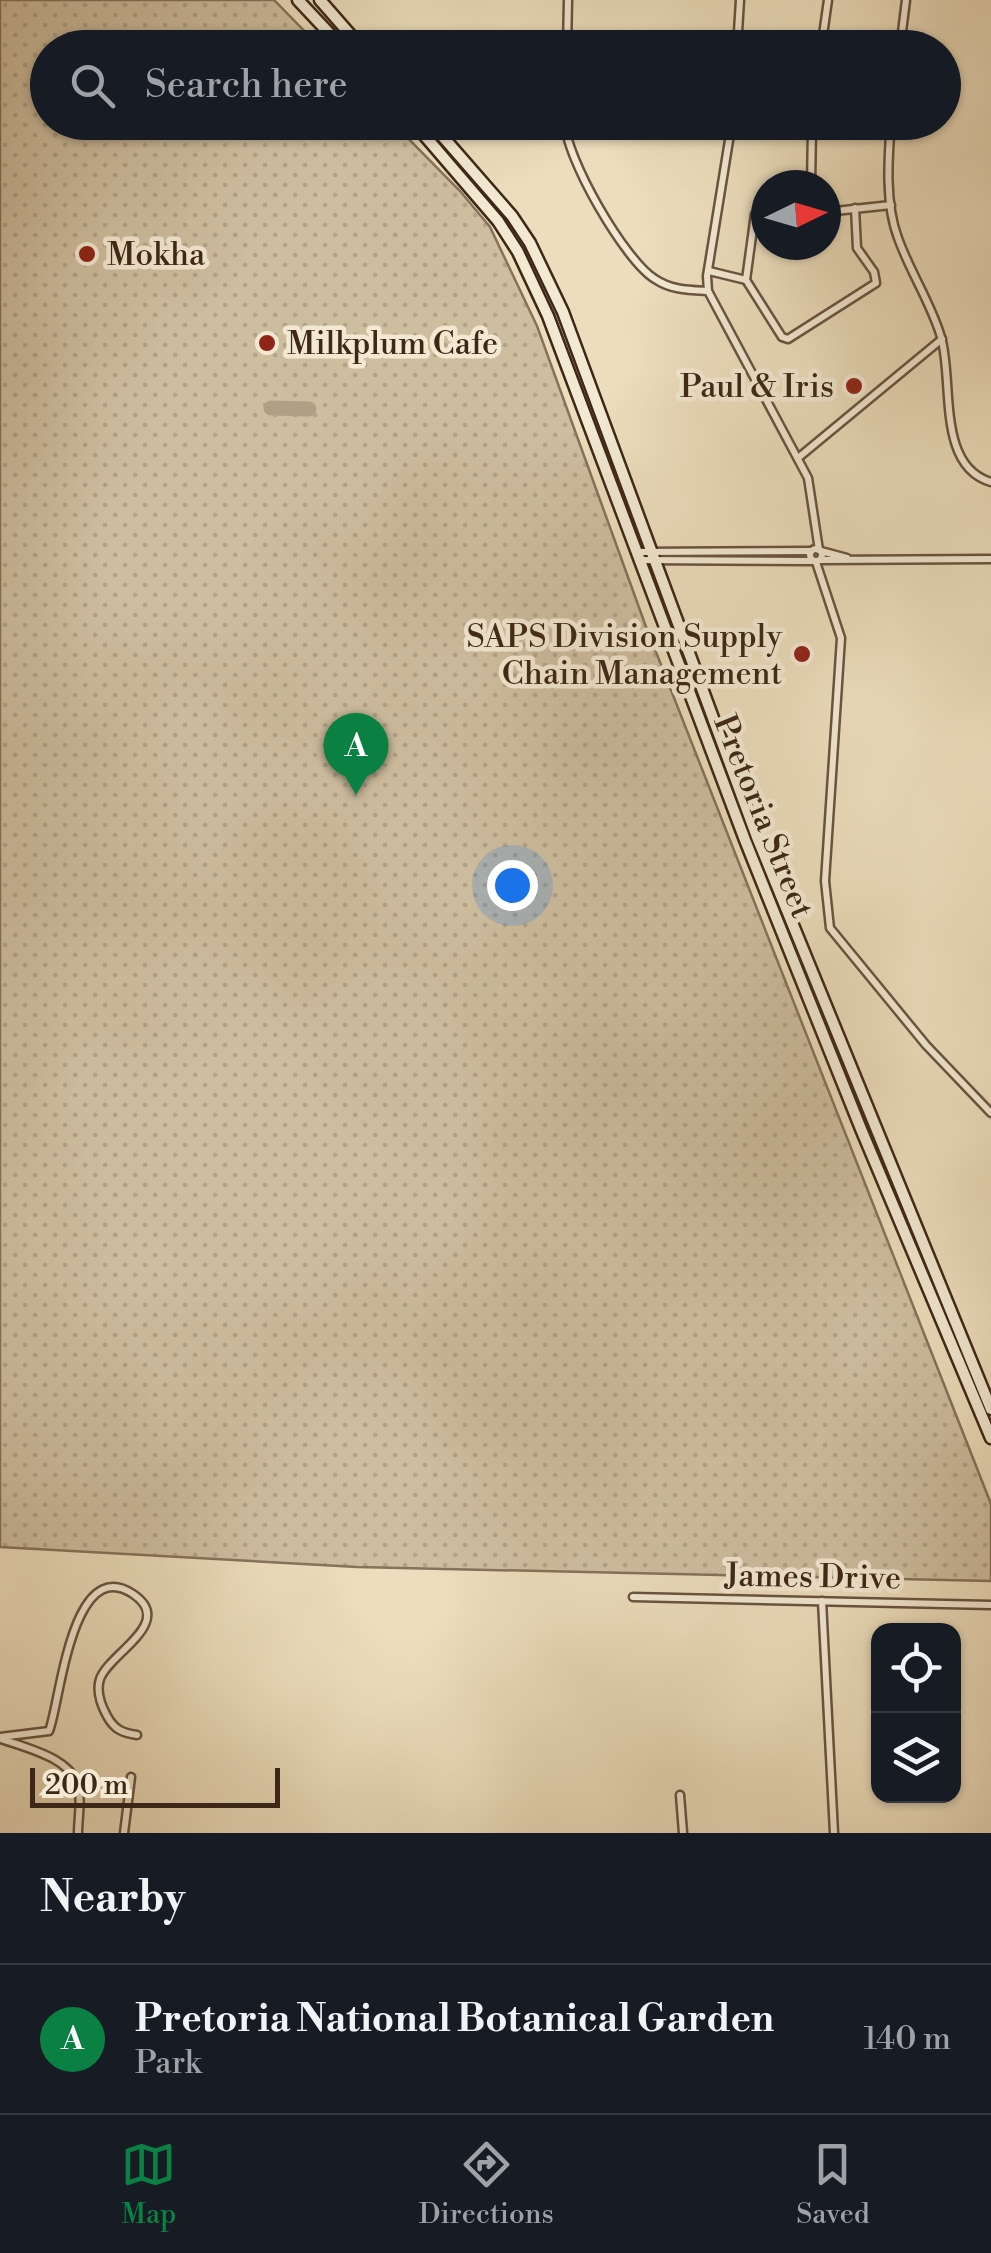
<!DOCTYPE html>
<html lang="en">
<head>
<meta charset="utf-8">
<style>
  body { margin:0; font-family:"Libre Bodoni",serif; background:#20242c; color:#f1f3f6 }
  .controls { position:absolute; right:30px; bottom:30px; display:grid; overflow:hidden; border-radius:20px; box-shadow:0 2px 8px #0004 }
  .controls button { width:90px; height:90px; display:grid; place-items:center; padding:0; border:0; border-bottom:2px solid #363941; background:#171b24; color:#f1f3f6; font:50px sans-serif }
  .compass { position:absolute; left:751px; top:170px; width:90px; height:90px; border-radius:50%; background:#171b24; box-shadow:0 2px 8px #0004; rotate:85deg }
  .scale { position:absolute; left:30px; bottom:25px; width:250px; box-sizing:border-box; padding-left:10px; border:5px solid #3d2716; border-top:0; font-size:28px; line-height:35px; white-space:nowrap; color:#3d2716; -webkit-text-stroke:8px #f3e9d3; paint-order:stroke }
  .you { position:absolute; left:512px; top:885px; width:35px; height:35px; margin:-25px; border:8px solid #fff; border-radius:50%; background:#1a73e8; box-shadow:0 0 0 15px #1a73e833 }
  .badge { display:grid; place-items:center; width:65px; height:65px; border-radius:50%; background:#0b8043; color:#fff; font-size:32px; font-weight:700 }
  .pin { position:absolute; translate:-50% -82px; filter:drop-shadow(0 2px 5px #0008) }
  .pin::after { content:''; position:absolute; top:52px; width:35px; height:30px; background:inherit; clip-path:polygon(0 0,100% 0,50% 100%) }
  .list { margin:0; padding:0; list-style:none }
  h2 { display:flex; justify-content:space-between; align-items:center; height:130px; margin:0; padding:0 40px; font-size:42px }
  h2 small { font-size:32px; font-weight:400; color:#9ea1a6 }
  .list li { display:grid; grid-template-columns:65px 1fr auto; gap:30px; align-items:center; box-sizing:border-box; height:150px; padding:0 40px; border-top:2px solid #363941 }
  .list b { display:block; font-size:38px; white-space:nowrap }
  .list p { margin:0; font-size:32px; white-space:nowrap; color:#9ea1a6 }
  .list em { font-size:32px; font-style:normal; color:#9ea1a6 }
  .icon { flex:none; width:55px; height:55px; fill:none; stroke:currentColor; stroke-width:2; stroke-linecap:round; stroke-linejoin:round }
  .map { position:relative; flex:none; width:991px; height:1833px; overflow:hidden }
  .search { position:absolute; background:#171b24; box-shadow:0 2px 8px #0004; left:30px; right:30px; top:30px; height:110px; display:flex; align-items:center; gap:25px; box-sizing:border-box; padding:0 35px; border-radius:55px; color:#9ea1a6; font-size:38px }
  .sheet { height:280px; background:#171b24 }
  nav { display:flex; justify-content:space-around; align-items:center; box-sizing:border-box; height:140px; border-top:2px solid #363941; background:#171b24; font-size:28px; color:#9ea1a6 }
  nav a { display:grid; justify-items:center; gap:5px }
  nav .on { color:#0b8043 }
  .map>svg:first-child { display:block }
  .grass { fill:url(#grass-dots); stroke:#86725b; stroke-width:2.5 }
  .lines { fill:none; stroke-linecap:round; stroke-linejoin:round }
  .river { stroke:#b09f84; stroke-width:15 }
  .minor-casing { stroke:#695440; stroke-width:11 }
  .secondary-casing { stroke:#3d2716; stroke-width:15 }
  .minor { stroke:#f3e9d3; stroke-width:6 }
  .secondary { stroke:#f3e9d3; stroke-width:10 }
  .poi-dot { fill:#8f2418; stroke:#f3e9d3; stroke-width:4 }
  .labels { text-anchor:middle; stroke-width:9; stroke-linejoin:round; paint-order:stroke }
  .poi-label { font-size:32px; fill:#3d2716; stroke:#f3e9d3; text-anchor:start }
  .street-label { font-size:32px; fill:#3d2716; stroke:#f3e9d3 }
</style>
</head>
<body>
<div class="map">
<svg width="991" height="1833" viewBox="0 0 991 1833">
  <defs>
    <pattern id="grass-dots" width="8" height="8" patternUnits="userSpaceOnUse" patternTransform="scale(2.5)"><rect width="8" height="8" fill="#cebea0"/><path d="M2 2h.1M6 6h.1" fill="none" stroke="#b2a389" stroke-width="1.8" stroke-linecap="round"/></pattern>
  </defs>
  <rect width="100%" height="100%" fill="#ecddbc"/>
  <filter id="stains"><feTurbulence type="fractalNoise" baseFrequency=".002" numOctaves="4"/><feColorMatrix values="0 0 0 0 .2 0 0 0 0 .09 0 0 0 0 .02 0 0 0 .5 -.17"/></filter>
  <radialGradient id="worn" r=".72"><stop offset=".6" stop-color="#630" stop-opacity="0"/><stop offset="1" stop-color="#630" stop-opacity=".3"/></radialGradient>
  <path class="grass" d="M 0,0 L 274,0 L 320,47 L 48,48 L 48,122 L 393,123 L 460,191 L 490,227 L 537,326 L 645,624 L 991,1504 L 991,1581 L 357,1567 L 0,1547 Z"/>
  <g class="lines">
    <path class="river" d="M 271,408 L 309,409"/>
    <g class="minor-casing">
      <g id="minor">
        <path d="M 822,42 L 828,0"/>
        <path d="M 567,48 L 568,0"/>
        <path d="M 737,48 L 740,0"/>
        <path d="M 778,48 L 790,38 L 856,48"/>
        <path d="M 900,48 L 906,0"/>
        <path d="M 565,122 C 565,157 625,261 655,279 C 671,290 689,290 708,291"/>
        <path d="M 732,122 L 707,276 L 708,291 L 808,478 L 819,550"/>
        <path d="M 753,122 L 849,130 L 855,122"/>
        <path d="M 891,122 C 888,159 885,204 898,238 C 910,272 931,303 941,337 C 954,381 936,466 991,482"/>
        <path d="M 811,185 L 812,129"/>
        <path d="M 766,208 L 755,214 L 746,280 L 782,337 L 788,339 L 876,283 L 874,272 L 857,248 L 855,208"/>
        <path d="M 826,212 L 891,205"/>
        <path d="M 709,271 L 746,280"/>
        <path d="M 798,458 L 942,339"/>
        <circle cx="816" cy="555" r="6"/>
        <path d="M 821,551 L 847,558"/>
        <path d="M 637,552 L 811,551"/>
        <path d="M 638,560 L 812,561"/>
        <path d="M 820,560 L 991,559"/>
        <path d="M 816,562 L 841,638 L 825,881 L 830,928 L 926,1045 L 991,1113"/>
        <path d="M 633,1597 L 991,1605"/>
        <path d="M 822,1601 L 834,1833"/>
        <path d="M 0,1737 L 49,1731 C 60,1705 71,1553 133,1594 C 176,1623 109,1653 100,1679 C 96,1691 101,1705 107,1716 C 114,1729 122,1733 137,1735"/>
        <path d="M 1,1739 C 27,1748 76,1759 79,1791 C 81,1805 78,1820 78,1833"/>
        <path d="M 680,1795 L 683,1833"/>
        <path d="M 124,1833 L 131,1777"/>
      </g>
    </g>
    <g class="secondary-casing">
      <g id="secondary">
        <path d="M 298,0 L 343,48"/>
        <path d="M 320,0 L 362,48"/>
        <path d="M 413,122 L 498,221 L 518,252 L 548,316 L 745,840 L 861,1129 L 991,1438"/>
        <path d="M 430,122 L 512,216 L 530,243 L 563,312 L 757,837 L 991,1409"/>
      </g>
    </g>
    <use href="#minor" class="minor"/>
    <use href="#secondary" class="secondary"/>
  </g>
  <g class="poi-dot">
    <circle cx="87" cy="254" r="10"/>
    <circle cx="267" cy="343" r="10"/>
    <circle cx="854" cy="386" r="10"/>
    <circle cx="802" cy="654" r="10"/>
  </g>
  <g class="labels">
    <g class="poi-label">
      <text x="107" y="265">Mokha</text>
      <text x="287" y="354">Milkplum Cafe</text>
      <text x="834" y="397" text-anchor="end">Paul &amp; Iris</text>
      <text x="782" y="647" text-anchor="end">SAPS Division Supply<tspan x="782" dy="37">Chain Management</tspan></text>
    </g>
    <g class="street-label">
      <text transform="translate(764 816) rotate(68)" y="11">Pretoria Street</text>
      <text transform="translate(813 1576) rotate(1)" y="11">James Drive</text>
    </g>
  </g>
  <rect width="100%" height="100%" filter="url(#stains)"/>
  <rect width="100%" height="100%" fill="url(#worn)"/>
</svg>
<div class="controls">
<button><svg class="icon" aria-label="locate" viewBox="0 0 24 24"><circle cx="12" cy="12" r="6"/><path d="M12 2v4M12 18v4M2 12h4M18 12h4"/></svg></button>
<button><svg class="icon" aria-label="layers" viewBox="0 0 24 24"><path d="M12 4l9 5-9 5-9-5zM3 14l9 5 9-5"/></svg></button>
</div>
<svg class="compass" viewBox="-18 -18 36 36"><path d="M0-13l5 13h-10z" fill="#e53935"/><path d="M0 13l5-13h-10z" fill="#9ea1a6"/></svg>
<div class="scale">200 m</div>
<div class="you"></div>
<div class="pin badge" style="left:356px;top:795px">A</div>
<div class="search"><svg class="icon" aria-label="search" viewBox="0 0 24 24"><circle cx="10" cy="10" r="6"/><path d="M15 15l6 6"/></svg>Search here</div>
</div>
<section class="sheet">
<h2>Nearby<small></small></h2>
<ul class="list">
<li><span class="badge">A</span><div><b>Pretoria National Botanical Garden</b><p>Park</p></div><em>140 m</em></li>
</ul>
</section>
<nav>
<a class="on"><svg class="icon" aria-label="map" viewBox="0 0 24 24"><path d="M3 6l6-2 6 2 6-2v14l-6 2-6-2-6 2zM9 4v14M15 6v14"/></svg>Map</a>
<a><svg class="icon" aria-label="directions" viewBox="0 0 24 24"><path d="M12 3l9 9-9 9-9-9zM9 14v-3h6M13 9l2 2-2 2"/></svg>Directions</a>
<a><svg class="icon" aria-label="saved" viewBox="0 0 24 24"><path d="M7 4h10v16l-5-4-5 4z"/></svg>Saved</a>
</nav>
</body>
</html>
